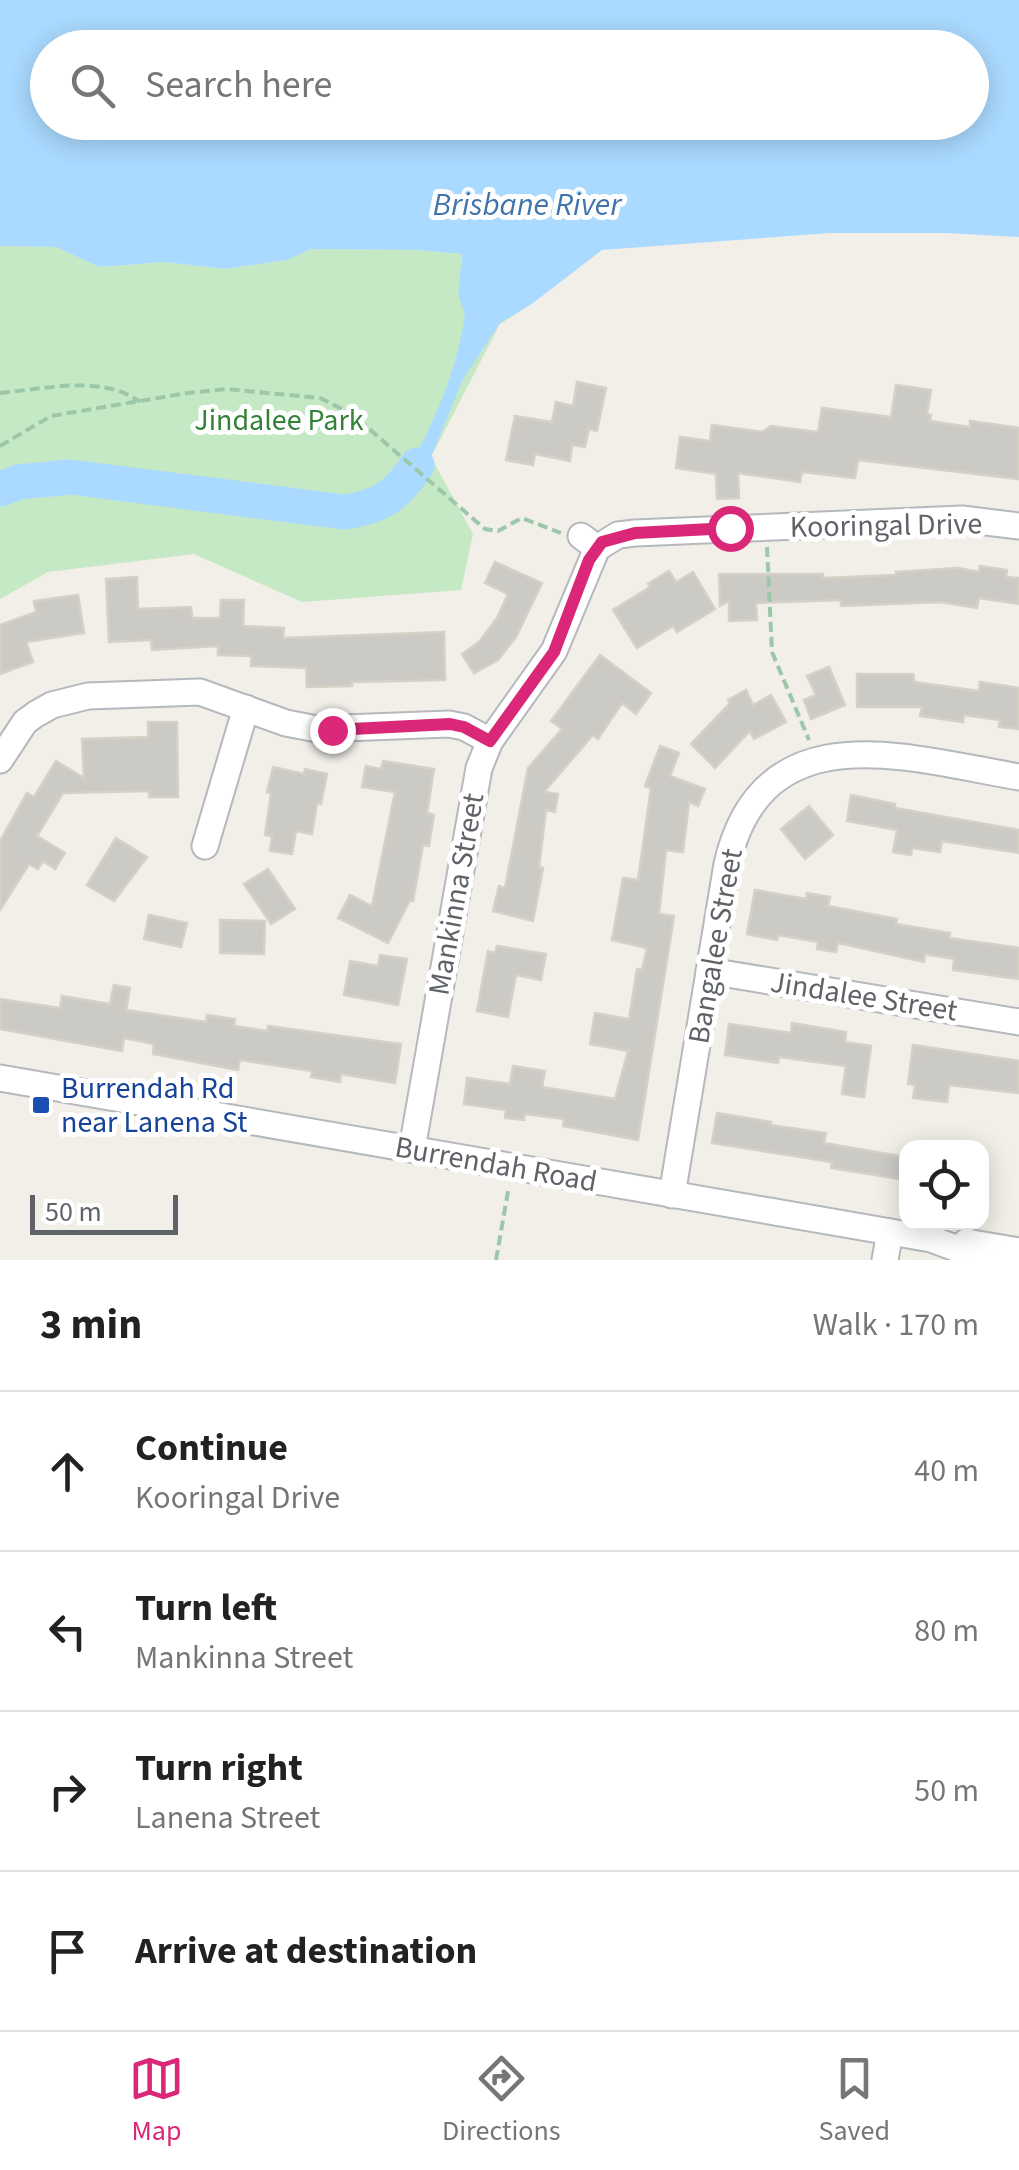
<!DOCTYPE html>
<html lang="en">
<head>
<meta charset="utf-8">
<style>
  body { margin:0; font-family:"Source Sans 3",sans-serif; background:#f6f6f6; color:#222 }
  .controls { position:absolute; right:30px; bottom:30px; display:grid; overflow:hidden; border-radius:20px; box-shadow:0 5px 25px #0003 }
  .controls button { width:90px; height:90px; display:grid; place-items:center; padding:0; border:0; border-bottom:2px solid #e0e0e0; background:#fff; color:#222; font:50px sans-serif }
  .scale { position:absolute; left:30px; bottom:25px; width:148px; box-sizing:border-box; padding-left:10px; border:5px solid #5f6368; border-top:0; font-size:28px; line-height:35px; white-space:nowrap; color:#5f6368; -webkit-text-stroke:8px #fff; paint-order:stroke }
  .stop { position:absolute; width:30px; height:30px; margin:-22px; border:8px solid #db2777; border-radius:50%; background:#fff }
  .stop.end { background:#db2777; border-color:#fff; box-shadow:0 2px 10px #0008 }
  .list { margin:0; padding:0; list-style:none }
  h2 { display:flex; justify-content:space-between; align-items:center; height:130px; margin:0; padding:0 40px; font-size:42px }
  h2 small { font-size:32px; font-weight:400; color:#767676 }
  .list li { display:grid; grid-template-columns:65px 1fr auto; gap:30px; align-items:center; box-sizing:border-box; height:160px; padding:0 40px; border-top:2px solid #e0e0e0 }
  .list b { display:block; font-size:38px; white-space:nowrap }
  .list p { margin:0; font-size:32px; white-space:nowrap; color:#767676 }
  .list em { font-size:32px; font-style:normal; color:#767676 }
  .icon { flex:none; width:55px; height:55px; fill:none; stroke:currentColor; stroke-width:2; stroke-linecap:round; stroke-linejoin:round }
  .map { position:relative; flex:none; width:1019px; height:1260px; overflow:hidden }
  .search { position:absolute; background:#fff; box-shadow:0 5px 25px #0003; left:30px; right:30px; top:30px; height:110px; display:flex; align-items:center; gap:25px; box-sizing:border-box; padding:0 35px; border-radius:55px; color:#767676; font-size:38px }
  .sheet { height:770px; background:#fff }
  nav { display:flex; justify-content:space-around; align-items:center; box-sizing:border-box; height:140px; border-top:2px solid #e0e0e0; background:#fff; font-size:28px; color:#767676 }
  nav a { display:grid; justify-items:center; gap:5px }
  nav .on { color:#db2777 }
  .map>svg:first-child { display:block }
  .green { fill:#c5e8c5 }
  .water { fill:#aadaff; fill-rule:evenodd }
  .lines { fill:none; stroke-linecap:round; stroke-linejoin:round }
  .river { stroke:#aadaff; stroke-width:35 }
  .building { fill:#cccac5; stroke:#d6d1c6; stroke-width:2.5 }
  .minor-casing { stroke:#b5b8bc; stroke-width:29 }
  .path { stroke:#9cc7a9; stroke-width:4; stroke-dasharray:10 5; stroke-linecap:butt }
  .minor { stroke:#fff; stroke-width:25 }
  .route { stroke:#db2777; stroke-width:12 }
  .transit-dot { fill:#1a4fb4; stroke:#fff; stroke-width:4 }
  .labels { text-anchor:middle; stroke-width:10; stroke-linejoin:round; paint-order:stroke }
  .park-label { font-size:30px; fill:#348238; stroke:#fff }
  .street-label { font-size:30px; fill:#5f6368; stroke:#fff }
  .transit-label { font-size:30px; fill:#164399; stroke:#fff; text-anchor:start }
  .water-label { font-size:32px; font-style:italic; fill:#4174aa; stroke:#fff }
</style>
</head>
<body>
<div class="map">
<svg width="1019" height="1260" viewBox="0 0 1019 1260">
  <rect width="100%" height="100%" fill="#f1efe8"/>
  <path class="green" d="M 0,246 L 56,247 L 99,267 L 164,262 L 225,269 L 287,260 L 310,249 L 416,250 L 462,254 L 460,299 L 533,303 L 500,324 L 431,457 L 473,534 L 461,590 L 302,602 L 194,554 L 48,572 L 0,599 Z"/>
  <path class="water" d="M 0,0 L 1019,0 L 1019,237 L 946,233 L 830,233 L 602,250 L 533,303 L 500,323 L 463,379 L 431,457 L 414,479 L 388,499 C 424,448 453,385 464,322 C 466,312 463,310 460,301 C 456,288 462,268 462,254 L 416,250 L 311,249 L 287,260 L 225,269 L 164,262 L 99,267 L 56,247 L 0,246 ZM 48,48 L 972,48 L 972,122 L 48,122 Z"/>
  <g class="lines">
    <path class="river" d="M 0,489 L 19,482 L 70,477 L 344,512 C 380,507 397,496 417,465"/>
  </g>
  <g class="building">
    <path d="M 577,382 L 606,388 L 597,431 L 589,429 L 585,447 L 572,445 L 570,461 L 535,454 L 533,465 L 506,460 L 515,416 L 552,422 L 556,402 L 573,406 Z"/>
    <path d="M 896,385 L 931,390 L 927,414 L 931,415 L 930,421 L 970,427 L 970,421 L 1019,428 L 1019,479 L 858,460 L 855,478 L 802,472 L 800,482 L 738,473 L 739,498 L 717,499 L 716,474 L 676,468 L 680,437 L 710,441 L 712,425 L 762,432 L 771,426 L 818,432 L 822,408 L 891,417 Z"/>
    <path d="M 495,562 L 542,583 L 516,637 L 498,660 L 474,673 L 462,654 L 479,642 L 497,618 L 508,594 L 485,583 Z"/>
    <path d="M 980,566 L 1007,570 L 1006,577 L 1019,578 L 1019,604 L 979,598 L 977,608 L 941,602 L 841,606 L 841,600 L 756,603 L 757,620 L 729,621 L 729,601 L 720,606 L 719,574 L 823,574 L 823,578 L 896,575 L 896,572 L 958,568 L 979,572 Z"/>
    <path d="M 669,571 L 676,582 L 693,572 L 715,609 L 677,632 L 673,626 L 637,648 L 613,610 L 650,587 L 648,584 Z"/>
    <path d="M 137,577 L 138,609 L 191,607 L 192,618 L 220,618 L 221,600 L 244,600 L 243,626 L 284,628 L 283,638 L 444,632 L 445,680 L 352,682 L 352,686 L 307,687 L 306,668 L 251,666 L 251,656 L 218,655 L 218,646 L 152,650 L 151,640 L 109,642 L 106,579 Z"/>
    <path d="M 78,595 L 84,633 L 26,642 L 33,662 L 0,674 L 0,625 L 36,612 L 34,601 Z"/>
    <path d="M 600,655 L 651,693 L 636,714 L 622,703 L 598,739 L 593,735 L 544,792 L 558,794 L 555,812 L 546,810 L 539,867 L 543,868 L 533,921 L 493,911 L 499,886 L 505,888 L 528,768 L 562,729 L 551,721 Z"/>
    <path d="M 829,667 L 845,705 L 811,719 L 804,700 L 816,695 L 807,676 Z"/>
    <path d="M 857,674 L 913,674 L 914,682 L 979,691 L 980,682 L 1019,688 L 1019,729 L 999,727 L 1000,720 L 964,715 L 963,722 L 920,716 L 922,707 L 857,707 Z"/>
    <path d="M 746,690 L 753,705 L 771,695 L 786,722 L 754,739 L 750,731 L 715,768 L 691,744 L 730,703 L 728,700 Z"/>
    <path d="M 148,722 L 177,722 L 178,797 L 149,797 L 149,791 L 63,793 L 37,836 L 65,853 L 55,869 L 43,861 L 38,869 L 29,864 L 0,910 L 0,841 L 27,793 L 34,797 L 56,761 L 84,778 L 82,739 L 148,737 Z"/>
    <path d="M 660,746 L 679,753 L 670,776 L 705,789 L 698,806 L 689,802 L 683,852 L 666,850 L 659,914 L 674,916 L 638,1140 L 563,1126 L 564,1119 L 525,1114 L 524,1120 L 505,1118 L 506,1110 L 464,1104 L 467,1078 L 510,1084 L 513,1066 L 545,1071 L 542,1087 L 615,1099 L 628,1051 L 590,1044 L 595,1013 L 629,1019 L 637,969 L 642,970 L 647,948 L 612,940 L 623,878 L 638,880 L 651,788 L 645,786 Z"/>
    <path d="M 383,761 L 434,769 L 427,813 L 434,815 L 429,846 L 423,845 L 413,901 L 410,900 L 388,943 L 338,918 L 350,895 L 372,906 L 395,792 L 362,787 L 366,766 L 381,769 Z"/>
    <path d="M 273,767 L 304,774 L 305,769 L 327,774 L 321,804 L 317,803 L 312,834 L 296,831 L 292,854 L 270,851 L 272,836 L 265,835 L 271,793 L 267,792 Z"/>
    <path d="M 851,795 L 895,804 L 895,808 L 1019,830 L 1019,853 L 942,841 L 940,852 L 912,848 L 911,855 L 893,852 L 897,830 L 847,821 Z"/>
    <path d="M 809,806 L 833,835 L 805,859 L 781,829 Z"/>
    <path d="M 116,838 L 147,857 L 114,901 L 87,885 Z"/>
    <path d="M 268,869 L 295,909 L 271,924 L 244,884 Z"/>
    <path d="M 755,890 L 806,899 L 807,893 L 830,897 L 828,906 L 897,919 L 896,924 L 950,933 L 949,938 L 1019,948 L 1019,979 L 953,970 L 954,959 L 925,954 L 924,962 L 838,943 L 836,952 L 817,949 L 818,942 L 778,935 L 777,940 L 747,934 Z"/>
    <path d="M 149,915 L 187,923 L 181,947 L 144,939 Z"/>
    <path d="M 220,920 L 265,921 L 264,954 L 220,953 Z"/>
    <path d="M 497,946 L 546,954 L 541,980 L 516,975 L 508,1017 L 477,1011 L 488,951 L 495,953 Z"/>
    <path d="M 380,955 L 407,959 L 398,1005 L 344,995 L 350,961 L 378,966 Z"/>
    <path d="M 114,985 L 130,988 L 126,1010 L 206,1022 L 207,1015 L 235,1019 L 234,1026 L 268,1031 L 268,1026 L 401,1044 L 395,1083 L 341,1074 L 340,1082 L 311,1077 L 312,1071 L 240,1060 L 238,1070 L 153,1054 L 154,1044 L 124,1038 L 122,1051 L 0,1029 L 0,999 L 60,1008 L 62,996 L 110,1004 Z"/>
    <path d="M 792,1023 L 846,1032 L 845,1042 L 871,1046 L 864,1097 L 842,1094 L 846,1066 L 779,1057 L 778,1063 L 725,1055 L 729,1024 L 791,1033 Z"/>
    <path d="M 913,1045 L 1019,1061 L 1019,1093 L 949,1085 L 947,1102 L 913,1098 L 915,1085 L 908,1084 Z"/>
    <path d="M 717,1113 L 771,1122 L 770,1125 L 826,1133 L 824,1143 L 906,1157 L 906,1180 L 831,1168 L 832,1162 L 712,1143 Z"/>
  </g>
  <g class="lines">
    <g class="minor-casing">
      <g id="minor">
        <path d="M 581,536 L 597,548 L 618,535 L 635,533 L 962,519 L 1019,526"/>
        <path d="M 0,760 L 25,722 L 36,714 L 52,705 L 88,696 L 200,692 L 286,723 L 317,729 L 449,724 L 464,727 L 490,741"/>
        <path d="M 205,846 L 246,708"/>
        <path d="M 709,971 L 1019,1022"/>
        <path d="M 0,1078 L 931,1239 L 988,1260"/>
        <path d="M 412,1149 L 479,768 L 490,741 L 554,651 L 597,548"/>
        <path d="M 672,1195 L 727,864 C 763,710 907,758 1019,777"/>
        <path d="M 966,1242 L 1019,1251"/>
        <path d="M 885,1260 L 890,1232"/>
      </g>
    </g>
    <g class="path">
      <path d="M 0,393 C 44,389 103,374 140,402"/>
      <path d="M 0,446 L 51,416 L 187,393 L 226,389 L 320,398 L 352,414 L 485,529 L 498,531 L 522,518 L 561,533"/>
      <path d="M 767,547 L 772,652 L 809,740"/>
      <path d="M 496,1260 L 509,1186"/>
    </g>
    <use href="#minor" class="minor"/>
  </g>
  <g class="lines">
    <path class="route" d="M 332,730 L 450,724 L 464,727 L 490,741 L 554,652 L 589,560 L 602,542 L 635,533 L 730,528"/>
  </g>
  <rect class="transit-dot" x="31" y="1095" width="20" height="20" rx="5"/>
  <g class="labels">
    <g class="park-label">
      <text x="279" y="430">Jindalee Park</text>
    </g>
    <g class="street-label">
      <text transform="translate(886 525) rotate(-1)" y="10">Kooringal Drive</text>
      <text transform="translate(456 894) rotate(-80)" y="10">Mankinna Street</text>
      <text transform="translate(715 946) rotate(-80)" y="10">Bangalee Street</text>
      <text transform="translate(864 996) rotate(9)" y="10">Jindalee Street</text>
      <text transform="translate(496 1164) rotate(10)" y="10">Burrendah Road</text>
    </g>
    <g class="transit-label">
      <text x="61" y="1098">Burrendah Rd<tspan x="61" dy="34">near Lanena St</tspan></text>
    </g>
    <g class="water-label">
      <text x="527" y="215">Brisbane River</text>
    </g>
  </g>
</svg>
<div class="controls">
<button><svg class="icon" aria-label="locate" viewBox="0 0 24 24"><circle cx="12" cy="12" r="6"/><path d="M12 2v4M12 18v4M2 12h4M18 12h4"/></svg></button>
</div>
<div class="scale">50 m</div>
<div class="stop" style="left:730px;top:528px"></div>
<div class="stop end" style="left:332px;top:730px"></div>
<div class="search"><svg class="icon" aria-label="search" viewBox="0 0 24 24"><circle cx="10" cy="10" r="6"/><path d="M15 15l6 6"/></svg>Search here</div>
</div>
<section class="sheet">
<h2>3 min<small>Walk · 170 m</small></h2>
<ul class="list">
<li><svg class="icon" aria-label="ahead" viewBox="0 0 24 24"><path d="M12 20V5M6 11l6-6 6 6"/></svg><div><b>Continue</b><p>Kooringal Drive</p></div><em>40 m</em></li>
<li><svg class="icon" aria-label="left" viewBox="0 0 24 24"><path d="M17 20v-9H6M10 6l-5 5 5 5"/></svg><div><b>Turn left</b><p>Mankinna Street</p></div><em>80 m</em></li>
<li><svg class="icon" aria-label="right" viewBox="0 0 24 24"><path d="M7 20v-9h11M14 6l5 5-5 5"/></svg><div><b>Turn right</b><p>Lanena Street</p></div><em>50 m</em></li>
<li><svg class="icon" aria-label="arrive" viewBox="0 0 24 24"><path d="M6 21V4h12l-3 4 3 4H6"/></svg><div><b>Arrive at destination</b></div></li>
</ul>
</section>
<nav>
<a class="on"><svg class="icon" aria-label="map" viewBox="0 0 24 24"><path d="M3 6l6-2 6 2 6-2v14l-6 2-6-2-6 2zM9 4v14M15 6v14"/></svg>Map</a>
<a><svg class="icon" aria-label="directions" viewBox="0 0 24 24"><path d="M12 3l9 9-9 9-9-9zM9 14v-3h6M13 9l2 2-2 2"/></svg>Directions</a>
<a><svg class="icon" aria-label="saved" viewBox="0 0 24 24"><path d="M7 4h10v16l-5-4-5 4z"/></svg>Saved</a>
</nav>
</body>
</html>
